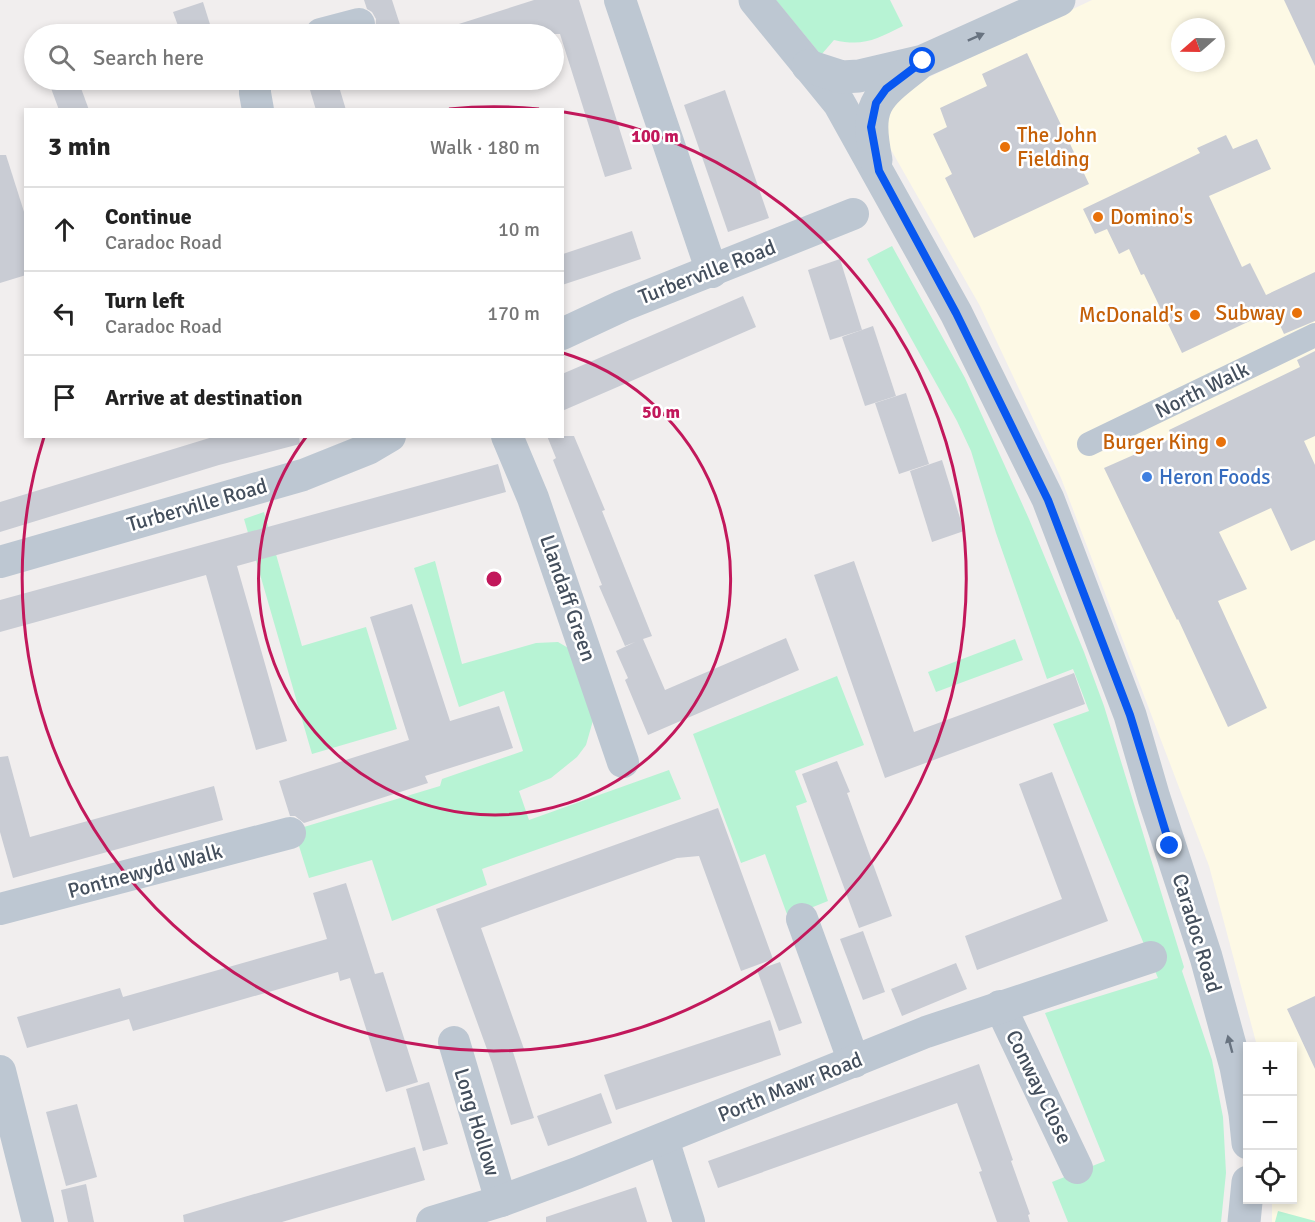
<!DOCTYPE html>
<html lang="en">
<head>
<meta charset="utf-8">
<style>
  body { margin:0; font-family:Signika,sans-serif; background:#f2f2f2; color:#222 }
  .controls { position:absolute; right:18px; bottom:18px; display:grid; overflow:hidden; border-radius:0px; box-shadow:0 3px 9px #0003 }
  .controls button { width:54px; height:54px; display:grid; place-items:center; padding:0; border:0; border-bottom:2px solid #e0e0e0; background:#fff; color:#222; font:30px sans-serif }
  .compass { position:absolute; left:1171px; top:18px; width:54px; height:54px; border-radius:50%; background:#fff; box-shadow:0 3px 9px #0003; rotate:250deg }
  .stop { position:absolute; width:18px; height:18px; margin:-14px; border:4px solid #0857f0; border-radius:50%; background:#fff }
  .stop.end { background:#0857f0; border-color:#fff; box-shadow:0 2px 6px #0008 }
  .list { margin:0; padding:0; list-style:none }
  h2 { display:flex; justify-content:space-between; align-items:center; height:78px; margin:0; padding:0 24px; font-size:26px }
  h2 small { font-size:20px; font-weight:400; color:#767676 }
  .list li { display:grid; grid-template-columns:39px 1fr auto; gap:18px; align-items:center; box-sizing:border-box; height:84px; padding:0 24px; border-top:2px solid #e0e0e0 }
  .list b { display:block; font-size:22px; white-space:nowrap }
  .list p { margin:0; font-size:20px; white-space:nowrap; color:#767676 }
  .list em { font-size:20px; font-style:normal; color:#767676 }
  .icon { flex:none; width:33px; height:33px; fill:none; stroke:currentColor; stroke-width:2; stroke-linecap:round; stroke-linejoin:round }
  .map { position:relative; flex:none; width:1315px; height:1222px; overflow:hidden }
  .search { position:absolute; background:#fff; box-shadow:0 3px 9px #0003; left:24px; top:24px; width:540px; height:66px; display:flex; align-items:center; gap:15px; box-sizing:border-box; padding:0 21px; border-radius:33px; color:#767676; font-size:22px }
  .panel { position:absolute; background:#fff; box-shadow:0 3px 9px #0003; left:24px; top:108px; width:540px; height:330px; border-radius:0px }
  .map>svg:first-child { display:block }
  .commercial { fill:#fdf9e5; fill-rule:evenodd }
  .green { fill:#b7f3d4 }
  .building { fill:#c9ccd4 }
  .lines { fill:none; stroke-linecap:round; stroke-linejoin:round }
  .pedestrian { stroke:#bdc7d2; stroke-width:24 }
  .minor { stroke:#bdc7d2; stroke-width:32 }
  .tertiary { stroke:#bdc7d2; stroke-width:33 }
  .oneway { fill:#687380 }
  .route { stroke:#0857f0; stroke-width:8 }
  .ring { fill:none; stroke:#c2185b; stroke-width:3 }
  .food-dot { fill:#e8710a; stroke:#fff; stroke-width:2 }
  .shop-dot { fill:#3f7fe0; stroke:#fff; stroke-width:2 }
  .labels { text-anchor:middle; stroke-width:5; stroke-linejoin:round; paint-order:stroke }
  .food-label { font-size:21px; fill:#c56008; stroke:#fff; text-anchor:end }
  .street-label { font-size:21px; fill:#444f5d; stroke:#fff }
  .shop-label { font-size:21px; fill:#366cbe; stroke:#fff; text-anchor:start }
  .centre { fill:#c2185b; stroke:#fff; stroke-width:3 }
  .ring-label { font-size:18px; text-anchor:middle; font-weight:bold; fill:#c2185b; stroke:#fff; stroke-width:5; stroke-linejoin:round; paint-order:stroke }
</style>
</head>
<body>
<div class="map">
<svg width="1315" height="1222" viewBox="0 0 1315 1222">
  <rect width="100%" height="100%" fill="#f1eeee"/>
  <path class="commercial" d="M 1092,0 L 1315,0 L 1315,1222 L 1272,1222 L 1272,1200 L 1292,1200 L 1292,1046 L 1257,1046 L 1209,866 L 1061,478 L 980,306 L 890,148 L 885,133 L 890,105 L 923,80 ZM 1180,27 L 1216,27 L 1216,63 L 1180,63 Z"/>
  <g class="green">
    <path d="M 776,0 L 890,0 L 903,26 C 876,39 864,47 834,40 L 821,55 Z"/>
    <path d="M 892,246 L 965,378 L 1029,519 L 1084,652 L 1104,706 L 1184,967 L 1182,971 L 1212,1060 L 1223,1117 L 1226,1173 L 1221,1222 L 1068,1222 L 1052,1182 L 1105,1161 L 1045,1013 L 1158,978 L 1053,724 L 1089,711 L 1073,669 L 1047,679 L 996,533 L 971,451 L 957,421 L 867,259 Z"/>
    <path d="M 264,512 L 302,646 L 366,627 L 397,729 L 312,754 L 244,519 Z"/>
    <path d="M 435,561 L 462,664 L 536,643 L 558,642 L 570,649 L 594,717 L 586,745 L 577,757 L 551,778 L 519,791 L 529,820 L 669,770 L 681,799 L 482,869 L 487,885 L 392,921 L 372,860 L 309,878 L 294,830 L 440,786 L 442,779 L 523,751 L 504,691 L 459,707 L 414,568 Z"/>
    <path d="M 1015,639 L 1023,660 L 936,692 L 928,672 Z"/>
    <path d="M 837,676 L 864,745 L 795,771 L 807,802 L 796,806 L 828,901 L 788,917 L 765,854 L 741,863 L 693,734 Z"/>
    <path d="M 1278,1211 L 1315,1221 L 1315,1222 L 1275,1222 Z"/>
  </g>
  <g class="building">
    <path d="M 364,0 L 392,0 L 403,34 L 375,34 L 376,19 L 372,12 L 367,9 Z"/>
    <path d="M 534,0 L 579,0 L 632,169 L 605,177 L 560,34 L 444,34 L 443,29 Z"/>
    <path d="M 1284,0 L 1315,0 L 1315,66 Z"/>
    <path d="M 203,2 L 213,34 L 181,34 L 173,12 Z"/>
    <path d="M 1027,53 L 1089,184 L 974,238 L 945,178 L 952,174 L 933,134 L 947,127 L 940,108 L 987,86 L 982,74 Z"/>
    <path d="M 48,80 L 78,80 L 89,110 L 59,110 Z"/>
    <path d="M 307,80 L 337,80 L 346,110 L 316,110 Z"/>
    <path d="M 725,90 L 769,218 L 728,232 L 684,105 Z"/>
    <path d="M 1226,135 L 1233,149 L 1257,139 L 1271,169 L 1209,196 L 1242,267 L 1250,263 L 1266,295 L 1315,272 L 1315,321 L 1284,334 L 1273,310 L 1182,353 L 1144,274 L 1141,275 L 1129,249 L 1119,254 L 1107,229 L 1095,234 L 1083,209 L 1200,153 L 1197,148 Z"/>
    <path d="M 0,155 L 6,155 L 26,218 L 26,275 L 0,283 Z"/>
    <path d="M 632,231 L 641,259 L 562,285 L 563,254 Z"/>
    <path d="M 840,259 L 862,330 L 830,340 L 808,270 Z"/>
    <path d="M 743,296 L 756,327 L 562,411 L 562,374 Z"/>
    <path d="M 873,326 L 896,396 L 865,406 L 842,337 Z"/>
    <path d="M 1315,351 L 1315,436 L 1304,441 L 1315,465 L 1315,540 L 1291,551 L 1271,508 L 1219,532 L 1247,589 L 1218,601 L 1267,708 L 1228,727 L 1178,619 L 1177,620 L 1104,468 L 1172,438 L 1169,430 L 1300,367 L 1297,360 Z"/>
    <path d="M 906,393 L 929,464 L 899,474 L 875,403 Z"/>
    <path d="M 216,436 L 299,436 L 300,444 L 219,465 L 0,532 L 0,502 Z"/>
    <path d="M 547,436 L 574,436 L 605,510 L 602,511 L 652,636 L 643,639 L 665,690 L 786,638 L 799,670 L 648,735 L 625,680 L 628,678 L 616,651 L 635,642 L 625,646 L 599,586 L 602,585 L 553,460 L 556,458 Z"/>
    <path d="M 942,460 L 964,531 L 932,542 L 910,471 Z"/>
    <path d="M 498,464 L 506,492 L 237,566 L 287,741 L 256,750 L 206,575 L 0,632 L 0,600 Z"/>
    <path d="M 854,561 L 914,732 L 1074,673 L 1085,704 L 885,778 L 814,575 Z"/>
    <path d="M 412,604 L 450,721 L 499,706 L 513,748 L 425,776 L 428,783 L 304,823 L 295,816 L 290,816 L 279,781 L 409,740 L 370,617 Z"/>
    <path d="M 8,756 L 30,837 L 214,786 L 223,820 L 13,878 L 0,832 L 0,757 Z"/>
    <path d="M 837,761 L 850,792 L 847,793 L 892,916 L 859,928 L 802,774 Z"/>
    <path d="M 1052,772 L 1108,921 L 977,970 L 965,936 L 1062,899 L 1019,784 Z"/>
    <path d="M 718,808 L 773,959 L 741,971 L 699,856 L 677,858 L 481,928 L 524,1049 L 513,1052 L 534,1118 L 511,1125 L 492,1063 L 436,909 Z"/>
    <path d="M 346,883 L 375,974 L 383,972 L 418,1082 L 386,1092 L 350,978 L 340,981 L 338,972 L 133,1031 L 129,1019 L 27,1048 L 17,1017 L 120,988 L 123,997 L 327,939 L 313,893 Z"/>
    <path d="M 863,931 L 885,992 L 863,1000 L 840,939 Z"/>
    <path d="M 780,962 L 802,1023 L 779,1031 L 757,970 Z"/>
    <path d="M 956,963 L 967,989 L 902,1016 L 891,989 Z"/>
    <path d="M 1315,996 L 1315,1069 L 1287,1009 Z"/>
    <path d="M 770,1020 L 781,1055 L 616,1110 L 604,1075 Z"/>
    <path d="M 979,1064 L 1013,1160 L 1011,1161 L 1030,1214 L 1028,1215 L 1030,1222 L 997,1222 L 979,1172 L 982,1171 L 957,1103 L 718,1188 L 708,1161 Z"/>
    <path d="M 429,1082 L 448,1144 L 423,1151 L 406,1089 Z"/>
    <path d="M 601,1093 L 612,1123 L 548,1146 L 537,1116 Z"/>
    <path d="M 77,1104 L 97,1177 L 66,1186 L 46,1112 Z"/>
    <path d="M 415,1147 L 425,1180 L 282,1222 L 184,1222 L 183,1215 Z"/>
    <path d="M 86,1184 L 94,1222 L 68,1222 L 61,1190 Z"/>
    <path d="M 636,1187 L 647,1222 L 546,1222 L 546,1217 Z"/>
  </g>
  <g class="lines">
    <path class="pedestrian" d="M 1089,444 L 1315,335"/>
    <g class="minor">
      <path d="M 620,0 L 712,272"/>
      <path d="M 321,34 L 359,24"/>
      <path d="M 255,80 L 255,93 L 258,110"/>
      <path d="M 562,334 L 622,306 L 853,214"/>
      <path d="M 507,436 L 533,498 L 623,762"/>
      <path d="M 0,562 L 303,475 L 368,449 L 390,436"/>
      <path d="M 0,909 L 290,833"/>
      <path d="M 802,919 L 854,1062"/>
      <path d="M 1000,1006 L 1077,1168"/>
      <path d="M 454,1042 L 501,1201"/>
      <path d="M 0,1071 L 38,1222"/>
      <path d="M 663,1139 L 689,1222"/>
      <path d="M 432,1222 L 501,1201 L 577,1173 L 926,1032 L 1151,957"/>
    </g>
    <g class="tertiary">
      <path d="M 755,0 L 839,103 L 956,313 L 1048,499 L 1130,715 L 1154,798 L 1206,957 L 1236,1067 L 1245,1114 L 1248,1143"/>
      <path d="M 808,66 L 842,77 L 859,76 L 923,61 L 1059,0"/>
      <path d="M 876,160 C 865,105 875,98 916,66"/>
      <path d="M 1244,1222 L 1248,1182"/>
    </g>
  </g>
  <defs><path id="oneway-solid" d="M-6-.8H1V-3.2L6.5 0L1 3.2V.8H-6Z" transform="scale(1.5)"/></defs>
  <g class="oneway">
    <use href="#oneway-solid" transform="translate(976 37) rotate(-24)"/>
    <use href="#oneway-solid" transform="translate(1230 1044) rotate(-105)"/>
  </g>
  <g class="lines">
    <path class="route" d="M 923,61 L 886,89 L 876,103 L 871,127 L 879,171 L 956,313 L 1048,500 L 1130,715 L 1170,846"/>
  </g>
  <g class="ring">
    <path d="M563 353A236 236 0 1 1 306 437"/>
    <path d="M449 109A472 472 0 0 1 539 109M564 112A472 472 0 1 1 44 437"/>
  </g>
  <g class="food-dot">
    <circle cx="1005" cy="147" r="6"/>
    <circle cx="1098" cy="217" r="6"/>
    <circle cx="1297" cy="313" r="6"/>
    <circle cx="1195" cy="315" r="6"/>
    <circle cx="1221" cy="442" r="6"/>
  </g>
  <circle class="shop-dot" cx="1147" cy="477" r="6"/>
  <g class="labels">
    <g class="food-label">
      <text x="1017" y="142" text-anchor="start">The John<tspan x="1017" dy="24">Fielding</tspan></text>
      <text x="1110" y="224" text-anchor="start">Domino's</text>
      <text x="1285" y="320">Subway</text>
      <text x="1183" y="322">McDonald's</text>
      <text x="1209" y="449">Burger King</text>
    </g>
    <g class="street-label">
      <text transform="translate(707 272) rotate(-21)" y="7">Turberville Road</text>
      <text transform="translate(1202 390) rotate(-26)" y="7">North Walk</text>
      <text transform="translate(197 505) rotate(-16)" y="7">Turberville Road</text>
      <text transform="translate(568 598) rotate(71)" y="7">Llandaff Green</text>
      <text transform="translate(145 871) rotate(-15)" y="7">Pontnewydd Walk</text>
      <text transform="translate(1197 933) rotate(73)" y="7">Caradoc Road</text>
      <text transform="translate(790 1087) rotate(-22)" y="7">Porth Mawr Road</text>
      <text transform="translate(1039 1087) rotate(64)" y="7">Conway Close</text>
      <text transform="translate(477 1122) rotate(73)" y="7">Long Hollow</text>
    </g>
    <g class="shop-label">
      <text x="1159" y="484">Heron Foods</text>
    </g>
  </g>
  <circle cx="494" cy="579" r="9" class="centre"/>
  <g class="ring-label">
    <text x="655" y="142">100 m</text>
    <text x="661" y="418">50 m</text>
  </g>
</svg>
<div class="controls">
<button>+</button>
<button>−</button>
<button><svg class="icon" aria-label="locate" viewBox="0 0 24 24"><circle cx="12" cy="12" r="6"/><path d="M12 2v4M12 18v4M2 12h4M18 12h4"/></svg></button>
</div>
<svg class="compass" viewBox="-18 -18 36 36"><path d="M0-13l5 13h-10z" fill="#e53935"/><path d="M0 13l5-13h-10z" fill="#767676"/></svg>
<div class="stop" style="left:923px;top:61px"></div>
<div class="stop end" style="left:1170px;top:846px"></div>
<div class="search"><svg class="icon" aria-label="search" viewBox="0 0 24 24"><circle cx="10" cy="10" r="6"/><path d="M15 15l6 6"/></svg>Search here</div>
<section class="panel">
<h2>3 min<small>Walk · 180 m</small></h2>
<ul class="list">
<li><svg class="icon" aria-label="ahead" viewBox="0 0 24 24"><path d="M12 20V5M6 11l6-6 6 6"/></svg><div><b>Continue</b><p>Caradoc Road</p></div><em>10 m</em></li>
<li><svg class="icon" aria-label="left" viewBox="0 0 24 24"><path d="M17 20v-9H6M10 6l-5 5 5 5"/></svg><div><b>Turn left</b><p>Caradoc Road</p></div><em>170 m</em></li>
<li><svg class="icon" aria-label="arrive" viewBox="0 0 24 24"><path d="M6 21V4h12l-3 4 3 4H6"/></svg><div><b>Arrive at destination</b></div></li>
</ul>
</section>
</div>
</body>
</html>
